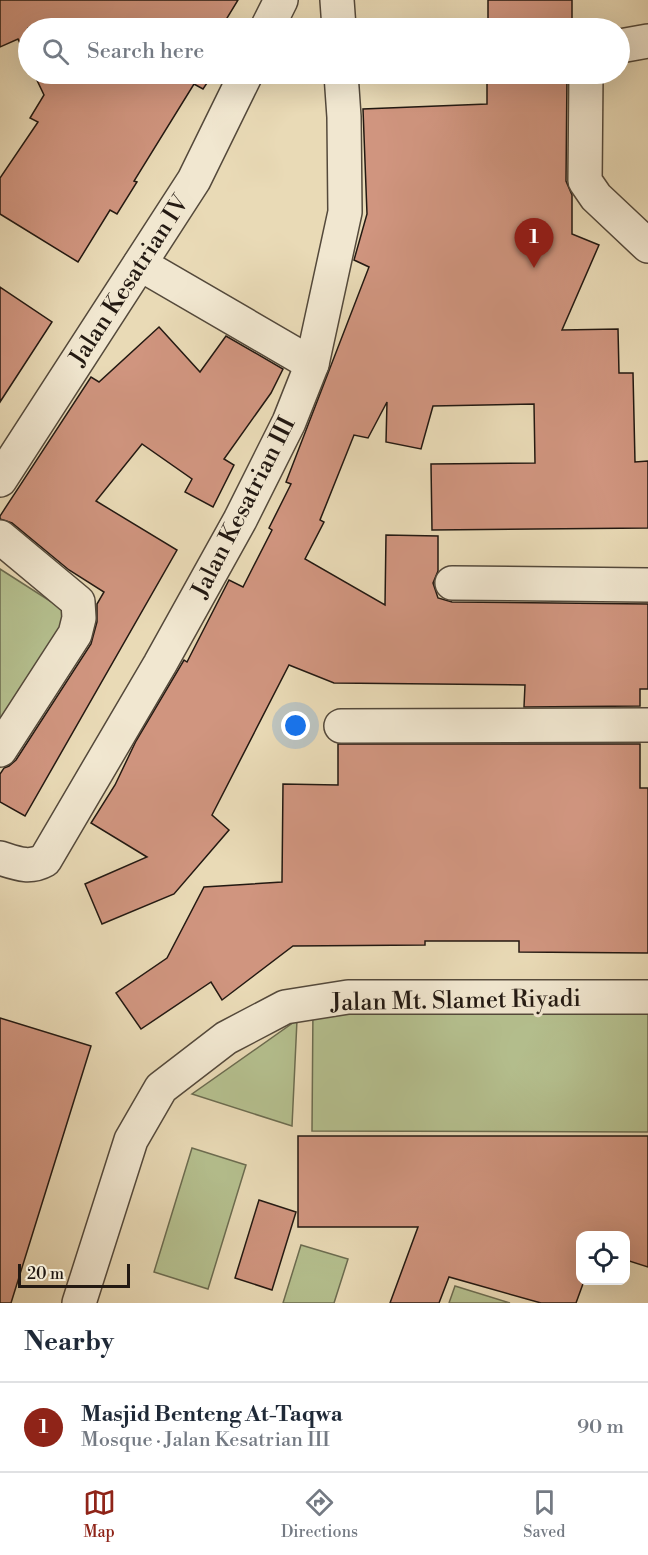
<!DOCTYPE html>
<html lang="en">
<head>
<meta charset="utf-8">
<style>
  body { margin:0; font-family:"Libre Bodoni",serif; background:#f6f6f7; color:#1f2937 }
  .controls { position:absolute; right:18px; bottom:18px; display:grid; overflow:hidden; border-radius:12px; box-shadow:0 6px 24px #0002 }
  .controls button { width:54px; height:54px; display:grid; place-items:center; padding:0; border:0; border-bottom:2px solid #e0e1e3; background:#fff; color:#1f2937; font:30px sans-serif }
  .scale { position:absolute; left:18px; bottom:15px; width:112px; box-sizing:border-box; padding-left:6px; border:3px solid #231912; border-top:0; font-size:16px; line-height:21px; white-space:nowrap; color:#231912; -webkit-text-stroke:4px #f1e7d0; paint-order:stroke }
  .you { position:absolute; left:296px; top:726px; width:21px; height:21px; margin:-15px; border:4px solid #fff; border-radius:50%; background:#1a73e8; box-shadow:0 0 0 9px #1a73e833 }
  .badge { display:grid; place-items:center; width:39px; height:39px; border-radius:50%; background:#8f2418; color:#fff; font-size:20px; font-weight:700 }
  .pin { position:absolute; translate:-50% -50px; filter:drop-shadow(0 2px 3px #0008) }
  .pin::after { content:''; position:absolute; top:32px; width:21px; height:18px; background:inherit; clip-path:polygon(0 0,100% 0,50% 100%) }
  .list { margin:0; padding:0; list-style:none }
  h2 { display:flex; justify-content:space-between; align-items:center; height:78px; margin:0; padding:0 24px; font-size:26px }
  h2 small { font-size:20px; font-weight:400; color:#747a83 }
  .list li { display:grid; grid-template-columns:39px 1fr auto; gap:18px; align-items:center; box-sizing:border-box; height:90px; padding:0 24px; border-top:2px solid #e0e1e3 }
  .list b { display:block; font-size:22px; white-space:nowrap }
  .list p { margin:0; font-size:20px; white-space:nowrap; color:#747a83 }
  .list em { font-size:20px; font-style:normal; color:#747a83 }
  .icon { flex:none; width:33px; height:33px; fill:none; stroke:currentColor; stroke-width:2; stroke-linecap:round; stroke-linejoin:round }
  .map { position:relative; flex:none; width:648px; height:1303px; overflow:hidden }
  .search { position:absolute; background:#fff; box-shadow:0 6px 24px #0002; left:18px; right:18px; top:18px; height:66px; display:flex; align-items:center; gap:15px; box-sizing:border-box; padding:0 21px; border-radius:33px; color:#747a83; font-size:22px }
  .sheet { height:168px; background:#fff }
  nav { display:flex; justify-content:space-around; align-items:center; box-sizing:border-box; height:84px; border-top:2px solid #e0e1e3; background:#fff; font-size:16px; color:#747a83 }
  nav a { display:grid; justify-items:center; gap:3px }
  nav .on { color:#8f2418 }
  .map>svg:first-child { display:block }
  .green { fill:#b5c08f; stroke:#6c6c50; stroke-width:1.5 }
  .building { fill:#d0957f; stroke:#231912; stroke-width:1.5 }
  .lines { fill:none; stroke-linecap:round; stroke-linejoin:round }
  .minor-casing { stroke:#54493b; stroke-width:36 }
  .minor { stroke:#f1e7d0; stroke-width:33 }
  .labels { text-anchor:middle; stroke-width:6; stroke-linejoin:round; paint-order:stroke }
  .street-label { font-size:24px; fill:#231912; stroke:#f1e7d0 }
</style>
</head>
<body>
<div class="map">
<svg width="648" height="1303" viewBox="0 0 648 1303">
  <rect width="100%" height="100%" fill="#e9dab6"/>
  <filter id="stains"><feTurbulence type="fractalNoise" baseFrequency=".00333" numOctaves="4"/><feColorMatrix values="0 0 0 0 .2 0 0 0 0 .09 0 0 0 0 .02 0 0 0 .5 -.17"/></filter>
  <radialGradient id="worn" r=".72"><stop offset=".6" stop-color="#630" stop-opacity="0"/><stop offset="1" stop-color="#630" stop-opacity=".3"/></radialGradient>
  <g class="green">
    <path d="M 0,569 L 72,615 L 0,727 Z"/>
    <path d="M 313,1006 L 648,1007 L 648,1132 L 312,1131 Z"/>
    <path d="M 297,1020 L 292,1126 L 192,1094 Z"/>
    <path d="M 192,1148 L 246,1165 L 208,1289 L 154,1272 Z"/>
    <path d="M 301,1245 L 348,1259 L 334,1303 L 283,1303 Z"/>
    <path d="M 455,1286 L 510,1303 L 449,1303 Z"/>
  </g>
  <g class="building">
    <path d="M 0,0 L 238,0 L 221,28 L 28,28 L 28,61 L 18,39 L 0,47 Z"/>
    <rect x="488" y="0" width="84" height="28"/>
    <path d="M 34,74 L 213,74 L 203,89 L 194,84 L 134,181 L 137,182 L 117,214 L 110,210 L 78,262 L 0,214 L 0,178 L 38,122 L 30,118 L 44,95 Z"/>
    <path d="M 487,74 L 567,74 L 566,181 L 572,195 L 572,234 L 599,245 L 562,330 L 618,329 L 619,373 L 633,373 L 635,462 L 648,461 L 648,528 L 432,530 L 431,464 L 535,463 L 534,404 L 433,406 L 421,449 L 386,442 L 387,402 L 368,438 L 354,435 L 320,520 L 324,522 L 305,559 L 385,605 L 386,535 L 438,536 L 438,571 L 433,583 L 438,598 L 452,602 L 648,604 L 648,689 L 640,689 L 640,706 L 524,707 L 525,685 L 334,683 L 289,665 L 212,815 L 229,830 L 174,894 L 102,924 L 85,884 L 147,857 L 91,823 L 115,785 L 136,741 L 184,660 L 187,662 L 229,580 L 243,587 L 272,530 L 269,528 L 291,484 L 286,482 L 369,267 L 354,260 L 367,214 L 363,109 L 487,104 Z"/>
    <path d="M 0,287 L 52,322 L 0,402 Z"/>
    <path d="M 159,327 L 200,372 L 226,336 L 283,369 L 271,393 L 224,459 L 234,465 L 213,507 L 185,492 L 192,479 L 142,444 L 96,501 L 177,550 L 25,816 L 0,802 L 0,774 L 4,768 L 9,766 L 16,760 L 91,644 L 97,622 L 97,604 L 104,592 L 69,570 L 12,523 L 0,519 L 0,516 L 91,377 L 99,382 Z"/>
    <path d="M 338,744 L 640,744 L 640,788 L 648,788 L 648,953 L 519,952 L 519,941 L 425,941 L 425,945 L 293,946 L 222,1000 L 211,982 L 141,1029 L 116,993 L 167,958 L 204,887 L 282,882 L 283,784 L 338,785 Z"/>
    <path d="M 0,1018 L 91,1046 L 11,1303 L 0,1303 Z"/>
    <path d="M 298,1136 L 648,1136 L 648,1267 L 626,1260 L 626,1236 L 580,1236 L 580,1281 L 584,1281 L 576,1303 L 541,1303 L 449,1277 L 439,1303 L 390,1303 L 418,1227 L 298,1227 Z"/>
    <path d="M 259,1200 L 296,1212 L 272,1290 L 235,1278 Z"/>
  </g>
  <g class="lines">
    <g class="minor-casing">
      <g id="minor">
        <path d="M 337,0 L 339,28"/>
        <path d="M 267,28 L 281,0"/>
        <path d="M 620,46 L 648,41"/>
        <path d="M 586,74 L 585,181 L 596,197 L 648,246"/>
        <path d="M 140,264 L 312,364"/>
        <path d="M 0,480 L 194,180 L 246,74"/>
        <path d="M 0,537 L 78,602 L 79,618 L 75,634 L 0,750"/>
        <path d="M 452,583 L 648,585"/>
        <path d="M 341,726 L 648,725"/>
        <path d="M 0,858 C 16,863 29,869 45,860 L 160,664 L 240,520 L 289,422 L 312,364 L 345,212 L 344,117 L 341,74"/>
        <path d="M 79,1303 L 131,1140 L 161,1088 L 226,1038 L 285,1007 L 348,997 L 648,997"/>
      </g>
    </g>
    <use href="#minor" class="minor"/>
  </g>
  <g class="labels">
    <g class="street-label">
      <text transform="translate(129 280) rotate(-57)" y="8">Jalan Kesatrian IV</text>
      <text transform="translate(243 507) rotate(-63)" y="8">Jalan Kesatrian III</text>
      <text transform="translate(456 1000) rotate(-1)" y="8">Jalan Mt. Slamet Riyadi</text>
    </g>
  </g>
  <rect width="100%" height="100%" filter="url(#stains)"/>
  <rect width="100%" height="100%" fill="url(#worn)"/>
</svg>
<div class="controls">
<button><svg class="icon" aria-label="locate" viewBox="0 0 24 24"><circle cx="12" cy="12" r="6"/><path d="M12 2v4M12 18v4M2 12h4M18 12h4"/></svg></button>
</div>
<div class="scale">20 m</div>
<div class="you"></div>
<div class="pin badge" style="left:534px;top:268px">1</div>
<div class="search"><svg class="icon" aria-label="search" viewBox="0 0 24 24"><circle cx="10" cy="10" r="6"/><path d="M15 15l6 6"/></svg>Search here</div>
</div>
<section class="sheet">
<h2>Nearby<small></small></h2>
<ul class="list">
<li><span class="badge">1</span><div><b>Masjid Benteng At-Taqwa</b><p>Mosque · Jalan Kesatrian III</p></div><em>90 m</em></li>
</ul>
</section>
<nav>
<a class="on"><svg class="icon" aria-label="map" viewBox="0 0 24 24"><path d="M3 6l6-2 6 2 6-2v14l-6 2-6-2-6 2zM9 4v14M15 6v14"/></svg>Map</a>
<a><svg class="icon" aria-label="directions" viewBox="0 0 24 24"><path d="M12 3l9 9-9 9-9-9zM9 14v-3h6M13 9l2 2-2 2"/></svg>Directions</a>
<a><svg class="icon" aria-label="saved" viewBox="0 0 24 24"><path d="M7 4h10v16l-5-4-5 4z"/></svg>Saved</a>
</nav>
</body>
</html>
